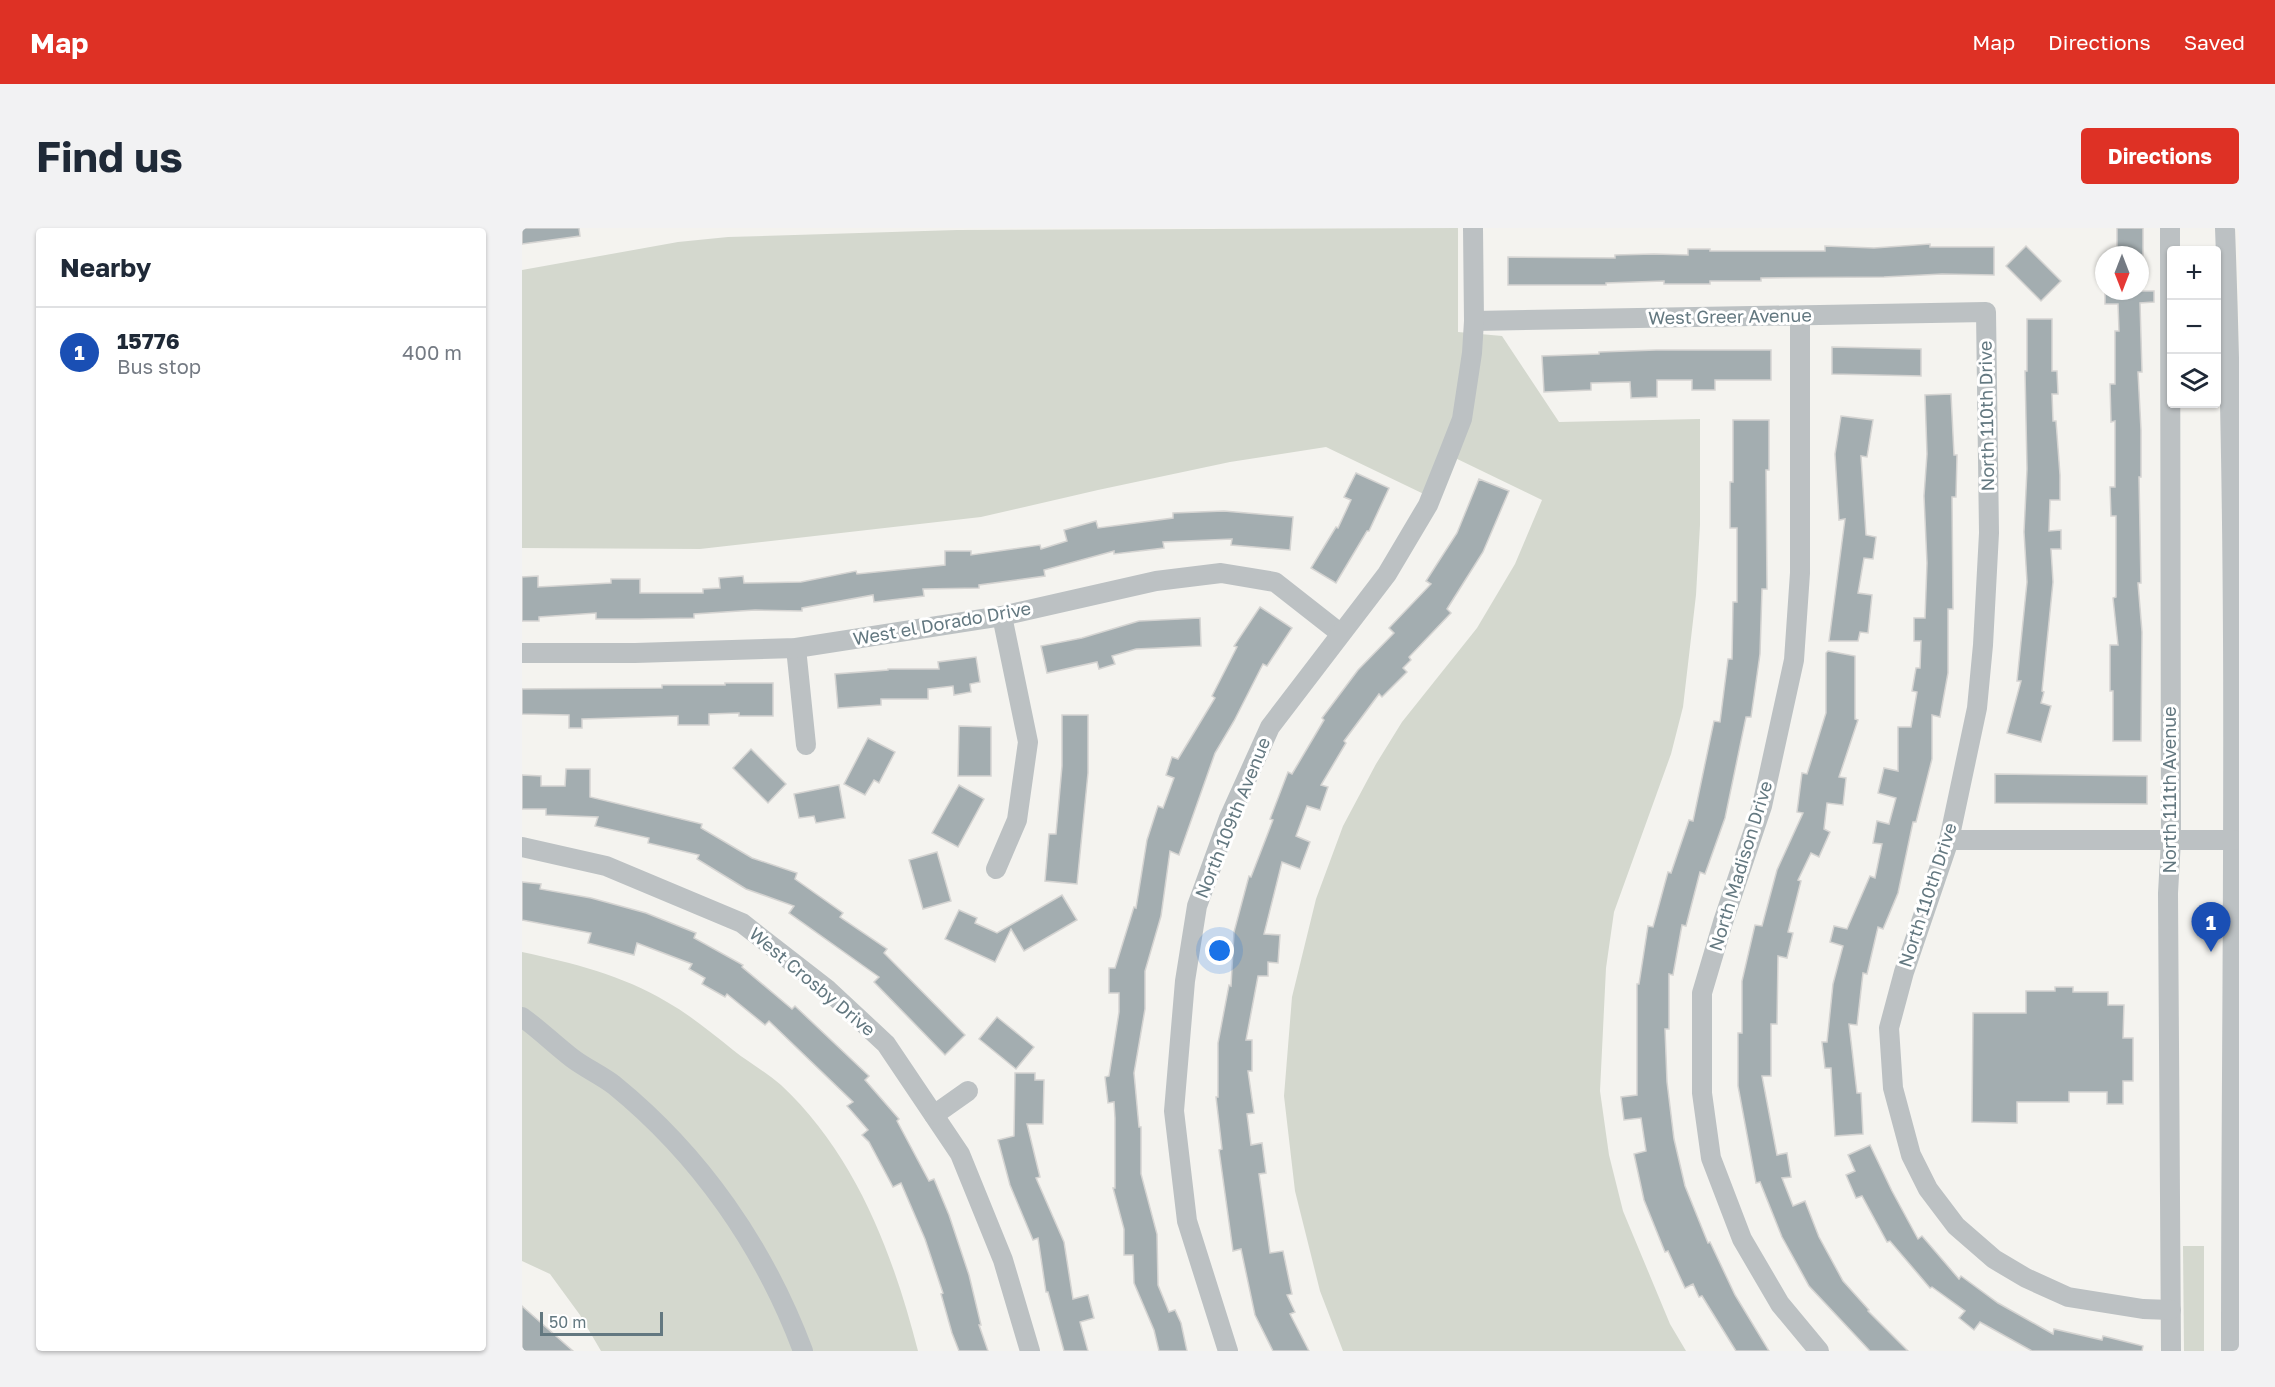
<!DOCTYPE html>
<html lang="en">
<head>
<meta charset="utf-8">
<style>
  body { margin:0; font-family:"Golos Text",sans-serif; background:#f2f2f3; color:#1f2937 }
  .controls { position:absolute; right:18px; top:18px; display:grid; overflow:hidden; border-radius:6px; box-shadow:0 2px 4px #0004 }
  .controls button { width:54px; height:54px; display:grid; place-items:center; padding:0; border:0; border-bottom:2px solid #e0e1e3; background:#fff; color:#1f2937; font:30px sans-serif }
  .compass { position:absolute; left:1573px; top:18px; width:54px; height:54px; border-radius:50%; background:#fff; box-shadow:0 2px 4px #0004; rotate:180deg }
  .scale { position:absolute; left:18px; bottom:15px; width:123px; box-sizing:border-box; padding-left:6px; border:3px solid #637880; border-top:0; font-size:16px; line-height:21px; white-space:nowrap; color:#637880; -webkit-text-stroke:4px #fff; paint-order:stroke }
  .you { position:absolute; left:698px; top:723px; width:21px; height:21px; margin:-15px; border:4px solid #fff; border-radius:50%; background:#1a73e8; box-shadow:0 0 0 9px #1a73e833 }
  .badge { display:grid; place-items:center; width:39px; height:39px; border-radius:50%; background:#de3125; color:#fff; font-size:20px; font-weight:700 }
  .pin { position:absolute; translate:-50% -50px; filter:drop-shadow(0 2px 3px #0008) }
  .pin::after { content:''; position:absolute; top:32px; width:21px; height:18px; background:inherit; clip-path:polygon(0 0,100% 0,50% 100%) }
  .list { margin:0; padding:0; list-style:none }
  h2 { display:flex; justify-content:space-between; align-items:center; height:78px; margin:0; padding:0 24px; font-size:26px }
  h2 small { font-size:20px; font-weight:400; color:#747a83 }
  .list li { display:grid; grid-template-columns:39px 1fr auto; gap:18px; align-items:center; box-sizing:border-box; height:90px; padding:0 24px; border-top:2px solid #e0e1e3 }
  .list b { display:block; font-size:22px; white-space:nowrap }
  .list p { margin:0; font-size:20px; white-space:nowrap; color:#747a83 }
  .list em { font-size:20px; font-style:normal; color:#747a83 }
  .icon { flex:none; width:33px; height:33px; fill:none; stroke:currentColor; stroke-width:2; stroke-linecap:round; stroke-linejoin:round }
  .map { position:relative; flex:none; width:1717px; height:1123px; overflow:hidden; border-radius:6px }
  header { display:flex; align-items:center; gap:36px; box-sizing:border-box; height:84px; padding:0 30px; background:#de3125; color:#fff }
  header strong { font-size:28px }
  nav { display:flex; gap:33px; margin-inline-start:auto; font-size:21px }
  .intro { display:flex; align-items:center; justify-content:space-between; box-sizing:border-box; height:144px; padding:0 36px }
  h1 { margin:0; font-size:42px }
  .button { padding:15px 27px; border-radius:6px; background:#de3125; color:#fff; font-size:21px; font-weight:700 }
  main { display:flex; gap:36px; padding:0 36px }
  aside { flex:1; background:#fff; border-radius:6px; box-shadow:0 2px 4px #0004 }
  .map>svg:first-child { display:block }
  .green { fill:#d4d8ce }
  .building { fill:#a3adb0; stroke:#d5d4d2; stroke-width:1.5 }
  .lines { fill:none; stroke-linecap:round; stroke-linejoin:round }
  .minor { stroke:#bcc1c3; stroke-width:20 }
  .labels { text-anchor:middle; stroke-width:6; stroke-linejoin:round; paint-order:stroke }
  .street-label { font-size:18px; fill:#637880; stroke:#fff }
</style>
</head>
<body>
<header>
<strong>Map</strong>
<nav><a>Map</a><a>Directions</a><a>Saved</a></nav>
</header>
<div class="intro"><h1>Find us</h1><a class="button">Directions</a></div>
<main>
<aside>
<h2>Nearby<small></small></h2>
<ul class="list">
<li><span class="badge" style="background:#1a4fb4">1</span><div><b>15776</b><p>Bus stop</p></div><em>400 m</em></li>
</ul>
</aside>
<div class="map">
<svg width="1717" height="1123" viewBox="0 0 1717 1123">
  <rect width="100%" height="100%" fill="#f4f3ef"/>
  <g class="green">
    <path d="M 936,0 L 936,104 L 980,108 L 1037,194 L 1178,191 L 1178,297 L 1174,367 L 1161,479 L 1149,526 L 1092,684 L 1084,740 L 1078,863 L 1087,927 L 1101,983 L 1148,1096 L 1164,1123 L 821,1123 L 798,1063 L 773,963 L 762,868 L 770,769 L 794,671 L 821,598 L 854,536 L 880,494 L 955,400 L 993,336 L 1020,272 L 927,227 L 908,269 L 804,219 L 708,234 L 576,262 L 459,289 L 178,321 L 0,320 L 0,42 L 156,14 L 206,9 L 435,2 Z"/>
    <path d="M 0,724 C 51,735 100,747 145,774 C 168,787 190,805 211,822 C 226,834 244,844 259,857 C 334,927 371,1026 396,1123 L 79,1123 L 58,1087 L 28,1046 L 0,1033 Z"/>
    <path d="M 1661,1018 L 1682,1018 L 1682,1123 L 1662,1123 Z"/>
  </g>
  <g class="building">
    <path d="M 0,0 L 57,0 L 58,8 L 0,16 Z"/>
    <rect x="1595" y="0" width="26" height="27"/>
    <path d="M 1408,16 L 1408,19 L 1472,19 L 1472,47 L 1420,46 L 1362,49 L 1239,50 L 1239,53 L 1188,53 L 1188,56 L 1142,56 L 1142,53 L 1084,55 L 1084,57 L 986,57 L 986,29 L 1093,30 L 1093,27 L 1132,26 L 1166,27 L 1166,21 L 1188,21 L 1188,23 L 1303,23 L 1303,18 L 1352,20 Z"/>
    <path d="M 1504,18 L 1539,53 L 1519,73 L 1484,38 Z"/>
    <path d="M 1583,63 L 1632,63 L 1632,74 L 1618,75 L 1620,144 L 1616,144 L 1619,202 L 1619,249 L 1617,249 L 1619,355 L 1616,355 L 1620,404 L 1619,513 L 1591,513 L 1591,463 L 1588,463 L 1588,417 L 1596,417 L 1591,370 L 1594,369 L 1594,288 L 1589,288 L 1588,259 L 1593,259 L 1593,193 L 1589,194 L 1588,156 L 1593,156 L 1593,103 L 1597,103 L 1596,76 L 1583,76 Z"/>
    <path d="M 1505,91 L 1530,91 L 1530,143 L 1535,143 L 1536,166 L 1530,166 L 1531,193 L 1534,193 L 1538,247 L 1538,272 L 1528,272 L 1527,303 L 1539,302 L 1539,321 L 1529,321 L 1531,354 L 1520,463 L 1522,464 L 1519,475 L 1529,478 L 1519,514 L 1485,505 L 1499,453 L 1495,453 L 1505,354 L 1502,304 L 1505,241 L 1503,143 L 1505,143 Z"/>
    <path d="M 1310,119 L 1399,121 L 1399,148 L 1310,146 Z"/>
    <path d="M 1134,122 L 1249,122 L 1249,152 L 1193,152 L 1193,162 L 1170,162 L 1170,152 L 1135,152 L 1135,169 L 1109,170 L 1108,154 L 1069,155 L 1069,162 L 1022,164 L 1020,128 L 1077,126 L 1077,124 Z"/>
    <path d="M 1429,166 L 1432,227 L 1435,227 L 1434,269 L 1430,269 L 1431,381 L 1426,381 L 1426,445 L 1418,489 L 1410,487 L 1410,531 L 1394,594 L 1391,594 L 1376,665 L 1361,701 L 1356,699 L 1345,746 L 1341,745 L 1335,797 L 1327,796 L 1335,865 L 1339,865 L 1341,906 L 1313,908 L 1309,840 L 1303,840 L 1300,814 L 1305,814 L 1311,756 L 1321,718 L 1308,714 L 1312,698 L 1325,701 L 1348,648 L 1353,650 L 1360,616 L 1351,615 L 1355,593 L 1367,596 L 1374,570 L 1356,565 L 1362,540 L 1376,543 L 1376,499 L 1389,499 L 1395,464 L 1390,463 L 1394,440 L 1398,440 L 1399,413 L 1392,413 L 1392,390 L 1403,390 L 1405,335 L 1402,268 L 1405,226 L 1403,167 Z"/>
    <path d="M 1319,188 L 1351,192 L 1345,229 L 1339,228 L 1344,307 L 1354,309 L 1351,331 L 1342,330 L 1336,365 L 1350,367 L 1346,405 L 1338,404 L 1336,413 L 1307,413 L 1323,291 L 1317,292 L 1313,226 Z"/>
    <path d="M 1211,192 L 1247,192 L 1247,242 L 1244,242 L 1245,361 L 1240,361 L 1238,426 L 1229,489 L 1224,489 L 1203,590 L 1183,646 L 1178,644 L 1164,698 L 1160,697 L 1151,747 L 1147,746 L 1147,801 L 1143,801 L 1145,854 L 1152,911 L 1163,958 L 1186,1015 L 1188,1014 L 1213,1067 L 1247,1123 L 1214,1123 L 1180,1068 L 1177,1069 L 1171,1056 L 1163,1060 L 1146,1023 L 1143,1024 L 1122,972 L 1112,926 L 1124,923 L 1119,890 L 1102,892 L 1099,869 L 1115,867 L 1115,756 L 1117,756 L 1126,698 L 1131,699 L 1146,644 L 1149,645 L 1167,592 L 1171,593 L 1192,493 L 1198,494 L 1206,431 L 1210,431 L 1211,374 L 1215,374 L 1215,300 L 1208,300 L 1208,254 L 1211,254 Z"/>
    <path d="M 834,245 L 867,260 L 847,303 L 845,303 L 814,355 L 789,340 L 814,299 L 816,300 L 829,272 L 822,269 Z"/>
    <path d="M 957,251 L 987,263 L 961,324 L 925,381 L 929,385 L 887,429 L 889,432 L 881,440 L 885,444 L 860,469 L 857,466 L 822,513 L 824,515 L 799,557 L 806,559 L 798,582 L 785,578 L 774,608 L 788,614 L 778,641 L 760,634 L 742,706 L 758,707 L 756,735 L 746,734 L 746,748 L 736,748 L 724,812 L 730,812 L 730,843 L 726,843 L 732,885 L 725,886 L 729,917 L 740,915 L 744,945 L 737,946 L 748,1025 L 761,1023 L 770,1066 L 765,1067 L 773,1084 L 768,1086 L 787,1123 L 751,1123 L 733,1087 L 719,1021 L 711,1023 L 697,922 L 700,921 L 694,869 L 696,869 L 696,815 L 707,757 L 709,758 L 712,704 L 727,648 L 729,649 L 751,592 L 748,591 L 766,544 L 770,546 L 802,492 L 800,490 L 836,442 L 872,405 L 867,400 L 909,356 L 904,353 L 935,305 Z"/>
    <path d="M 702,283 L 771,289 L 768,322 L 709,317 L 710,311 L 641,314 L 642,320 L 592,326 L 592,323 L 522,342 L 523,348 L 457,357 L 457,360 L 401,361 L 402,368 L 352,374 L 351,367 L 280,380 L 280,383 L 233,382 L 172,386 L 172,390 L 118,391 L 74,391 L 74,385 L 17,389 L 17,393 L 0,393 L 0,349 L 16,348 L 16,359 L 89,355 L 89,351 L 118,351 L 118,365 L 181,365 L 181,361 L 198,360 L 197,350 L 221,348 L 222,355 L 279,354 L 334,343 L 335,346 L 423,337 L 423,323 L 449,323 L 449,327 L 518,317 L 519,321 L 545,313 L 542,302 L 574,293 L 576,300 L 651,290 L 651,285 Z"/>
    <path d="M 738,379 L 770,400 L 745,438 L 741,436 L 712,493 L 693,525 L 657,627 L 648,623 L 639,688 L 623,743 L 623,781 L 612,845 L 617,899 L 619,899 L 619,946 L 635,1006 L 636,1057 L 647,1084 L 653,1082 L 659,1095 L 665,1123 L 637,1123 L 632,1102 L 612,1055 L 611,1027 L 602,1027 L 602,1001 L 591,960 L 593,960 L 593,890 L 592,874 L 586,875 L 583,849 L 587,848 L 597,784 L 597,765 L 587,765 L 587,740 L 593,740 L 612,679 L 614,680 L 625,612 L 636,578 L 641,580 L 652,550 L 644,547 L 650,529 L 656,531 L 693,470 L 690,468 L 715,419 L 712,418 Z"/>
    <path d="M 678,390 L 679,418 L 614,421 L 590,428 L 593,436 L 577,441 L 575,434 L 525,445 L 519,418 L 560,410 L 617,393 Z"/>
    <path d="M 1306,423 L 1333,428 L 1333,491 L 1336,492 L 1317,549 L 1324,550 L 1321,577 L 1305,575 L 1302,601 L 1308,604 L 1297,629 L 1289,625 L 1276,652 L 1279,653 L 1266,704 L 1271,705 L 1265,730 L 1256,728 L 1255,796 L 1249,796 L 1249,848 L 1240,848 L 1255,927 L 1265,925 L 1269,949 L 1260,950 L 1271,978 L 1283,973 L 1297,1009 L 1321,1053 L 1347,1082 L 1346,1083 L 1386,1123 L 1348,1123 L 1287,1058 L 1260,1009 L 1238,954 L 1234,955 L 1216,858 L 1216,805 L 1220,805 L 1220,753 L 1233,697 L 1240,698 L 1255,642 L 1281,585 L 1275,584 L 1280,545 L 1285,546 L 1304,485 L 1304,425 Z"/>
    <path d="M 454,429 L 458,454 L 448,456 L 449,464 L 432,467 L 431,458 L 406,461 L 406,471 L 359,471 L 359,477 L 316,480 L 313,446 L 366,442 L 366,441 L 417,441 L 416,434 Z"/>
    <path d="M 203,455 L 251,455 L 251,488 L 217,488 L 217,485 L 187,486 L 187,497 L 156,497 L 156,488 L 60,491 L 60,500 L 47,500 L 47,487 L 0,486 L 0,461 L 140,460 L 140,457 L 203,457 Z"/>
    <path d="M 540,487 L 566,487 L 566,545 L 555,656 L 523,653 L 527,606 L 534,606 L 540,538 Z"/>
    <path d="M 437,498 L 469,499 L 469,548 L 436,548 Z"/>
    <path d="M 346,510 L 373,524 L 357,555 L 352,552 L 343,567 L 322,556 Z"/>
    <path d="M 229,521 L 264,556 L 246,575 L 211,540 Z"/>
    <path d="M 44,541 L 68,541 L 68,569 L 180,596 L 179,600 L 230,630 L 275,645 L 273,651 L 321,685 L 318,689 L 365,721 L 362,725 L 443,807 L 423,827 L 352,754 L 357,749 L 267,685 L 272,678 L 224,661 L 175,631 L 177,627 L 126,615 L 127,610 L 73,598 L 76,589 L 24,587 L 24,581 L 0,581 L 0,547 L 19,548 L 19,558 L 43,558 Z"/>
    <path d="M 1473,546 L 1625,548 L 1625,576 L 1473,575 Z"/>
    <path d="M 317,557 L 323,590 L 294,595 L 292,588 L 277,590 L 272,566 Z"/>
    <path d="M 437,557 L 462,571 L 436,619 L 410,605 Z"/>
    <path d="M 415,624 L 429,673 L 401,681 L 387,632 Z"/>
    <path d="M 0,654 L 19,656 L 18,661 L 69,670 L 124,685 L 174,705 L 172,710 L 221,737 L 220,739 L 270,781 L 273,778 L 347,848 L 343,852 L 377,891 L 375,893 L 407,953 L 412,951 L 427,987 L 447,1047 L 459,1097 L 457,1097 L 466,1123 L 437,1123 L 430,1105 L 419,1066 L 421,1065 L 403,1011 L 379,955 L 371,959 L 347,914 L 340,907 L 346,902 L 325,878 L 331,874 L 247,793 L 243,797 L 205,766 L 203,769 L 180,756 L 183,750 L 167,741 L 170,736 L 115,715 L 112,727 L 66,715 L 69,705 L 0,692 Z"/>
    <path d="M 540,667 L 555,692 L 502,723 L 489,701 L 473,734 L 423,711 L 437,682 L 455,690 L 453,695 L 475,705 Z"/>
    <path d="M 1533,759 L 1551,759 L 1551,764 L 1586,764 L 1586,777 L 1602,777 L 1601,810 L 1611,810 L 1611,853 L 1601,853 L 1601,876 L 1585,876 L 1585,864 L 1547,864 L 1547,874 L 1495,874 L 1495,895 L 1450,894 L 1451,785 L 1504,785 L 1504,763 L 1533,763 Z"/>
    <path d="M 475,789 L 512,819 L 494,841 L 457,811 Z"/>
    <path d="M 493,845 L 513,845 L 513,852 L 522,852 L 521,896 L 505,896 L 518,949 L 514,950 L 542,1014 L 551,1071 L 566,1067 L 572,1090 L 558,1094 L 566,1123 L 542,1123 L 526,1064 L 524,1064 L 516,1010 L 511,1012 L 488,957 L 476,912 L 492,908 Z"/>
    <path d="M 1348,917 L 1370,963 L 1396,1011 L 1400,1008 L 1437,1051 L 1439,1048 L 1476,1075 L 1531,1106 L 1532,1101 L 1580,1112 L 1581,1108 L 1621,1118 L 1620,1123 L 1510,1123 L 1458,1094 L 1452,1102 L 1437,1090 L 1443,1083 L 1410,1059 L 1408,1060 L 1368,1013 L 1365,1014 L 1340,968 L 1334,970 L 1324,947 L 1333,943 L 1326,927 Z"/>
    <path d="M 0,1078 L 51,1123 L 0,1123 Z"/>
  </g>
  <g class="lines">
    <g class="minor">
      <path d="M 1648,0 L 1649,612 L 1646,665 L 1649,1123"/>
      <path d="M 1703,0 C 1717,374 1709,749 1709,1123"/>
      <path d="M 1278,88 L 1278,345 L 1272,432 L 1240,578 L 1201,694 L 1180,765 L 1180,865 L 1189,930 L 1220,1011 L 1258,1076 L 1297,1123"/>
      <path d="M 952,93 L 1464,84 L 1467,305 L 1461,417 L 1455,480 L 1427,612 L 1382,744 L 1367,800 L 1371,860 L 1389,927 L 1406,961 L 1434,998 L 1472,1031 L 1504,1050 L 1546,1069 L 1621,1081 L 1649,1082"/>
      <path d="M 274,420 L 284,517"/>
      <path d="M 0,425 L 113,425 L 274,420 L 480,388 L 634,353 L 699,345 L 753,354 L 818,405"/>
      <path d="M 1427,612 L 1712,612"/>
      <path d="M 0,619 L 84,638 L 220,695 L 306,762 L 364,816 L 438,926 L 481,1032 L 508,1123"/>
      <path d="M 474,641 L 495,592 L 506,514 L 480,388"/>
      <path d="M 0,789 C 18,802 33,817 50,830 C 63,840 79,847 92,857 C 178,927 242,1019 281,1123"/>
      <path d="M 412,887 L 446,863"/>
      <path d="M 706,1123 L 665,993 L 652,883 L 663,753 L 675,678 L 707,590 L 748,499 L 865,346 L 906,277 L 926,227 L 940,191 L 950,125 L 952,93 L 951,0"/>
    </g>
  </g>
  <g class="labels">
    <g class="street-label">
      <text transform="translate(1208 89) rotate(-1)" y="6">West Greer Avenue</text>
      <text transform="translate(1465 188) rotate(-91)" y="6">North 110th Drive</text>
      <text transform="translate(420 396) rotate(-10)" y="6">West el Dorado Drive</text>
      <text transform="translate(1648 562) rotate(-90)" y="6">North 111th Avenue</text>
      <text transform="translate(711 590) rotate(-68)" y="6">North 109th Avenue</text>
      <text transform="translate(1219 638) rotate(-73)" y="6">North Madison Drive</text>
      <text transform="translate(1406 667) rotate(-72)" y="6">North 110th Drive</text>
      <text transform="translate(290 754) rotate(40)" y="6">West Crosby Drive</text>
    </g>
  </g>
</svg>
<div class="controls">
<button>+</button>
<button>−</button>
<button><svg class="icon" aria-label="layers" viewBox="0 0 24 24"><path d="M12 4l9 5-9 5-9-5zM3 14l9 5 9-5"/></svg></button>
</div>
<svg class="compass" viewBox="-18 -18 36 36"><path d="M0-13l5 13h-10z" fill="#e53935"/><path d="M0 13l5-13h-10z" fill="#747a83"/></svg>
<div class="scale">50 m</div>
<div class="you"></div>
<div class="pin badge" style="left:1689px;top:724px;background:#1a4fb4">1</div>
</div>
</main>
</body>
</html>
